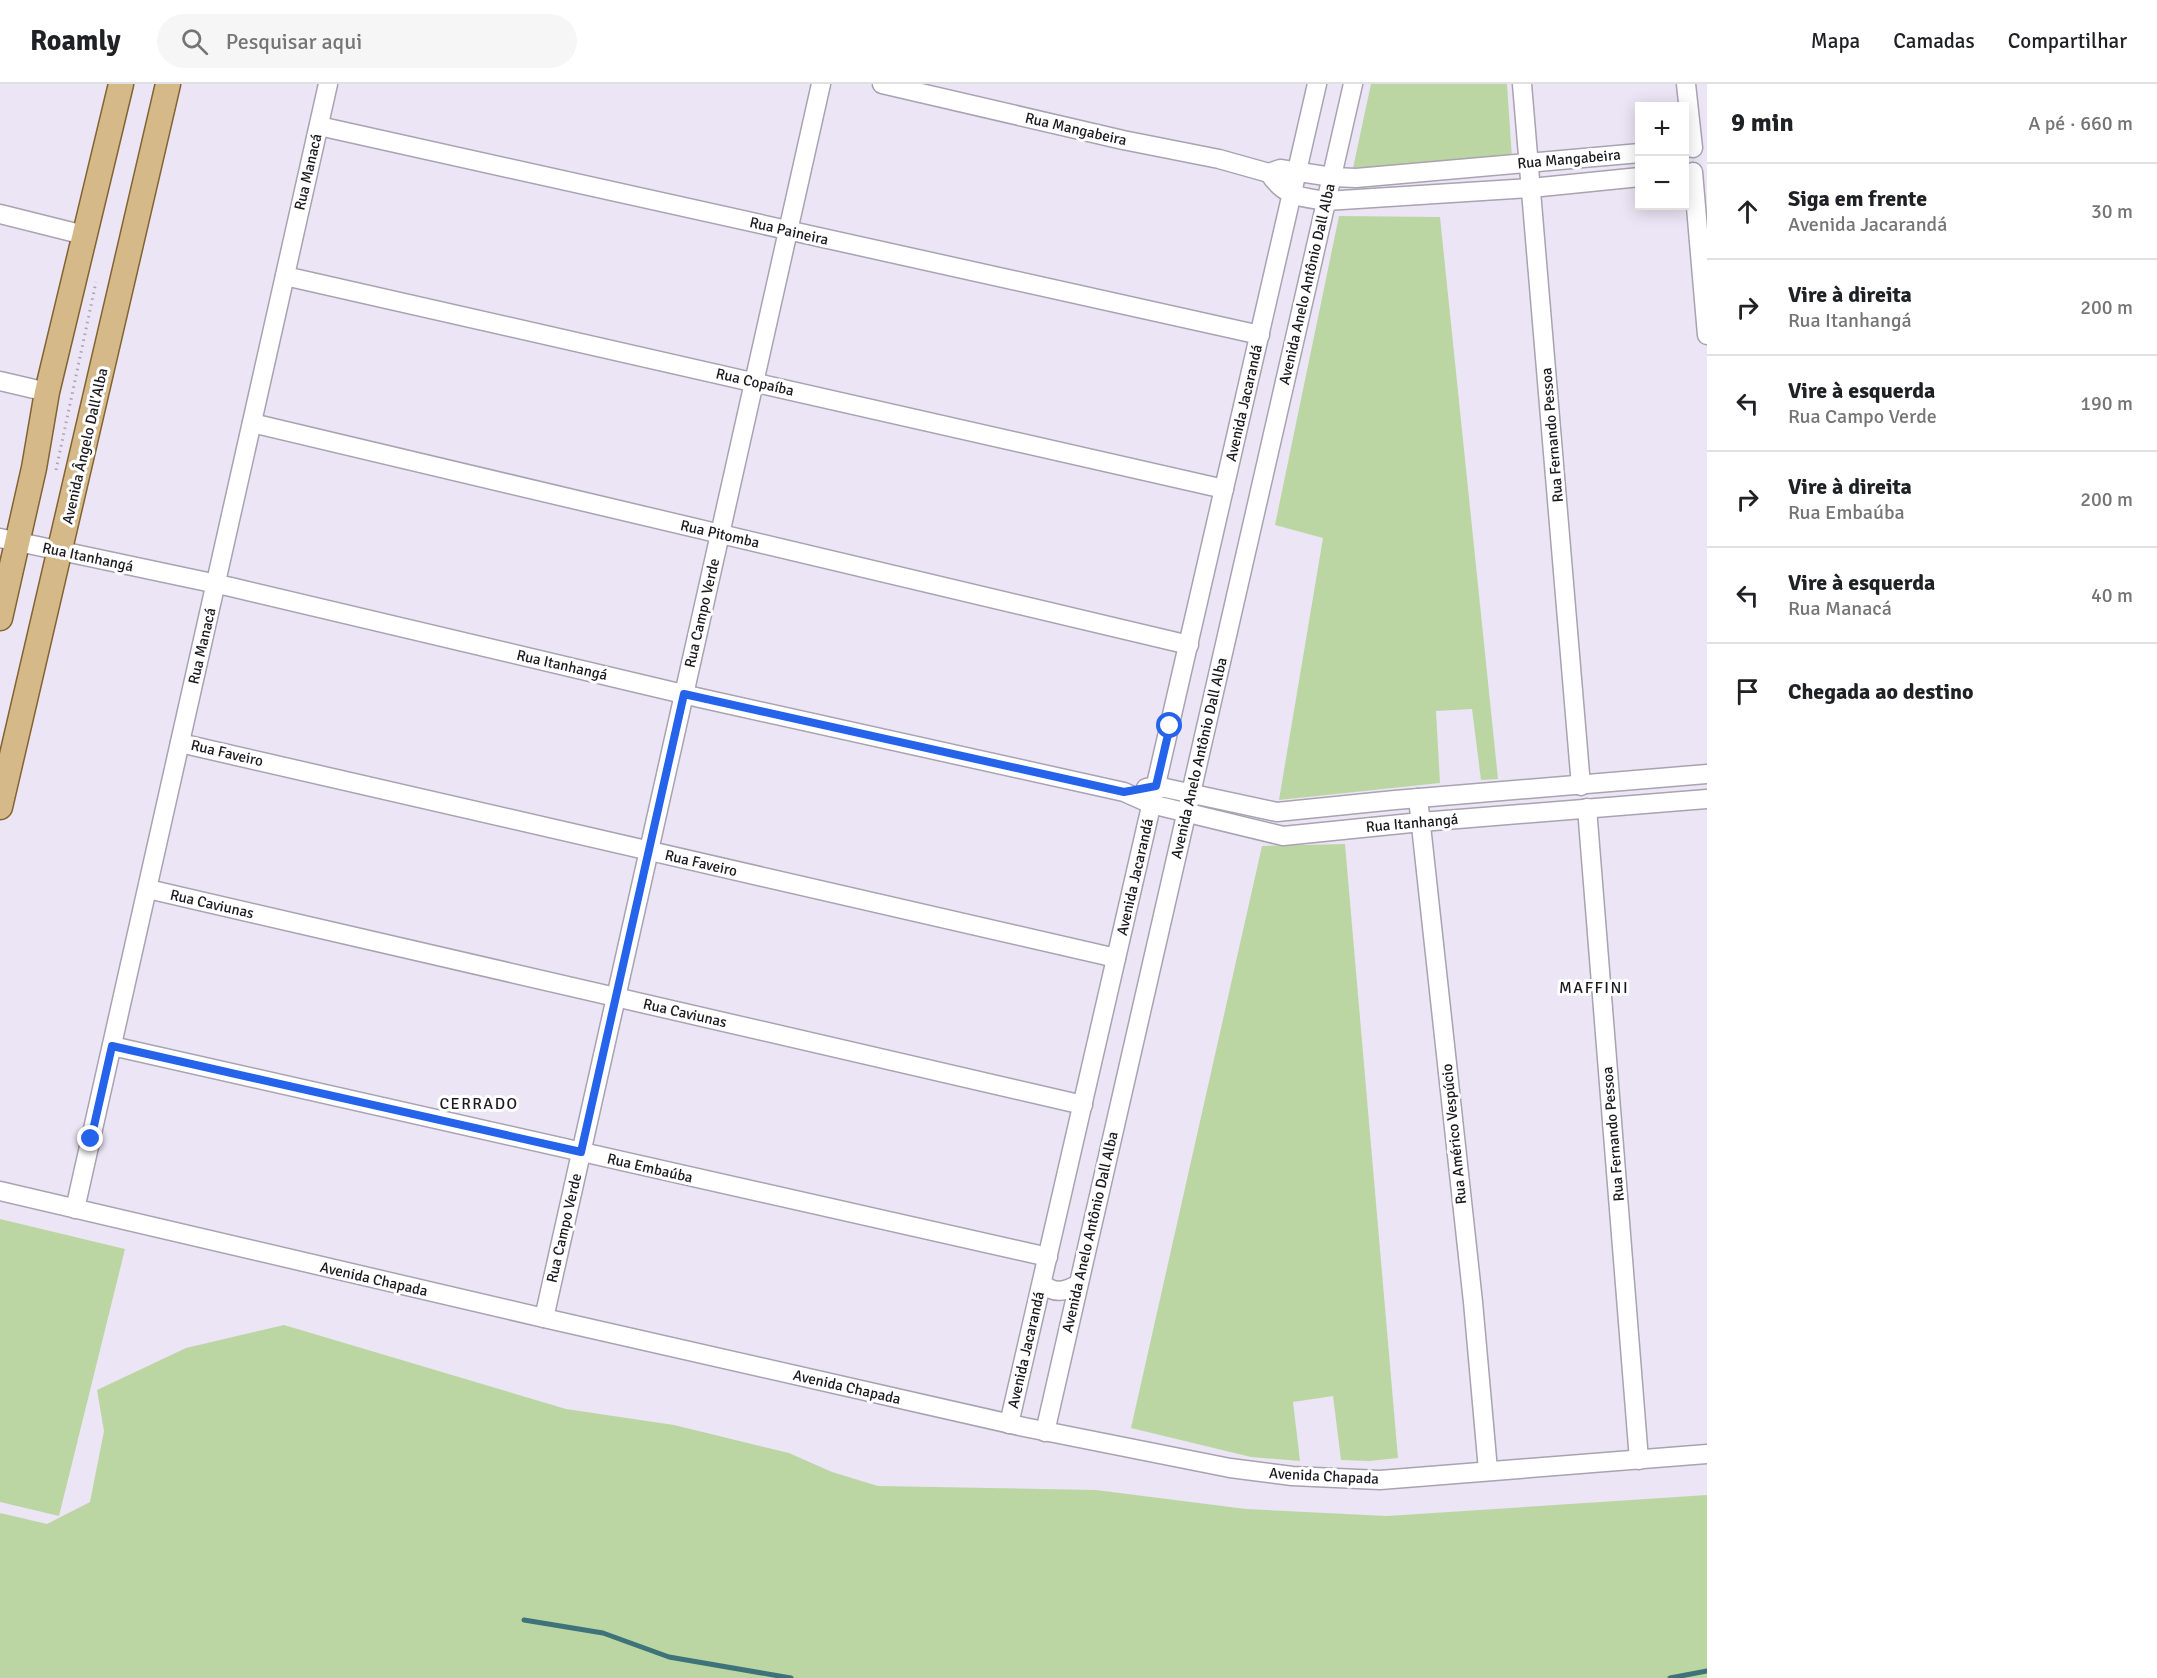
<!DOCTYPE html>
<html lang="pt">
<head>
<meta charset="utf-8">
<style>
  body { margin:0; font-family:Signika,sans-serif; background:#f6f6f6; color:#202124 }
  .controls { position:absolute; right:18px; top:18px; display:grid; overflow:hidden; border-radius:0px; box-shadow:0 3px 15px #0003 }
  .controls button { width:54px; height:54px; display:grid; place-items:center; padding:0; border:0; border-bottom:2px solid #e0e0e0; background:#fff; color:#202124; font:30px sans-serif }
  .stop { position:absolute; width:18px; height:18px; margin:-14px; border:4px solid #2563eb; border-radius:50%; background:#fff }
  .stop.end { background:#2563eb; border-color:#fff; box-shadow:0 2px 6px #0008 }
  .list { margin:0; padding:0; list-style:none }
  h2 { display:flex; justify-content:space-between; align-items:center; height:78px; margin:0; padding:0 24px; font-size:26px }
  h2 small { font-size:20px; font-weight:400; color:#757577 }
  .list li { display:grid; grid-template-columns:39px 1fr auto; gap:18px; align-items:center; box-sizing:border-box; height:96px; padding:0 24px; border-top:2px solid #e0e0e0 }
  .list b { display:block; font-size:22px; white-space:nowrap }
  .list p { margin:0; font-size:20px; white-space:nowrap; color:#757577 }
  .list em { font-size:20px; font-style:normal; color:#757577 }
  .icon { flex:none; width:33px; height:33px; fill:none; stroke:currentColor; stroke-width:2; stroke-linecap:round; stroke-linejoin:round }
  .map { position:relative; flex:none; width:1707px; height:1594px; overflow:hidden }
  header { display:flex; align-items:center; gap:36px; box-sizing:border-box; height:84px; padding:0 30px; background:#fff; border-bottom:2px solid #e0e0e0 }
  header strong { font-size:28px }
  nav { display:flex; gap:33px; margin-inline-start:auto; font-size:21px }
  .search { width:420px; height:54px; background:#f6f6f6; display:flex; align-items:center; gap:15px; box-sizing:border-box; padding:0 21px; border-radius:33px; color:#757577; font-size:22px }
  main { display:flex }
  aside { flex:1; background:#fff }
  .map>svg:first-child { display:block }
  .green { fill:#bcd6a3 }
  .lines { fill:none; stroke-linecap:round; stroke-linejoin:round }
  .stream { stroke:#3e7479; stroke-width:5 }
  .minor-casing { stroke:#a9a2b1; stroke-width:21 }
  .major-casing { stroke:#826331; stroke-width:27 }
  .path { stroke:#aaa4b1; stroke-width:3; stroke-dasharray:1.5 4.5; stroke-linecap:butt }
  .minor { stroke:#fff; stroke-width:18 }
  .major { stroke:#d5b989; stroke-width:24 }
  .route { stroke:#2563eb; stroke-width:8 }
  .labels { text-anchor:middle; stroke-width:6; stroke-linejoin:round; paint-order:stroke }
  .street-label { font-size:15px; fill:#1c1a1f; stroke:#fff }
  .neighbourhood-label { font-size:16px; letter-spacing:1.5px; fill:#1c1a1f; stroke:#fff }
</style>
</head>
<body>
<header>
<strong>Roamly</strong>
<div class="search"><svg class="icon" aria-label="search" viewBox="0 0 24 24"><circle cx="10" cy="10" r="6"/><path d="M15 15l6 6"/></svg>Pesquisar aqui</div>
<nav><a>Mapa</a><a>Camadas</a><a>Compartilhar</a></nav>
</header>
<main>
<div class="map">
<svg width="1707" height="1594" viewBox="0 0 1707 1594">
  <rect width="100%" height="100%" fill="#ece5f5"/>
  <g class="green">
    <path d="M 1371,0 L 1507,0 L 1512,74 L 1353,84 Z"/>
    <path d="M 1339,132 L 1440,133 L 1498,695 L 1481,696 L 1472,625 L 1436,627 L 1440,699 L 1279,716 L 1323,454 L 1275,441 Z"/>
    <path d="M 1345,760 L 1398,1374 L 1369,1377 L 1341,1376 L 1333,1312 L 1293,1318 L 1300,1377 L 1251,1373 L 1131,1344 L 1262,762 Z"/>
    <path d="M 0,1135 L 125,1165 L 59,1432 L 0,1418 Z"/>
    <path d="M 284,1241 L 566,1325 L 674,1341 L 789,1369 L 832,1388 L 878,1402 L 1096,1406 L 1246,1425 L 1387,1432 L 1707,1411 L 1707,1594 L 0,1594 L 0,1429 L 47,1440 L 90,1418 L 104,1347 L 97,1306 L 186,1264 Z"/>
  </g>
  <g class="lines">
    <g class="stream">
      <path d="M 524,1536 L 603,1549 L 669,1573 L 791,1594"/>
      <path d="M 1670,1594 L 1707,1587"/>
    </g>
    <g class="minor-casing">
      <g id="minor">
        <path d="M 882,0 L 1123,56 L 1219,75 L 1269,89"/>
        <path d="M 1522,0 L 1581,702"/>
        <path d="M 1686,0 L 1693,64"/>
        <path d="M 319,42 L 1260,251"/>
        <path d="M 1693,88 L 1707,251"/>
        <path d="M 1269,89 C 1284,113 1301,113 1326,117 L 1531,104 L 1640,93"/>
        <path d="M 1269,89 L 1280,85 L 1332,93 L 1356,94 L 1640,69"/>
        <path d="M 0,130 L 84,151"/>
        <path d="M 285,192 L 1224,405"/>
        <path d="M 0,297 L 47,308"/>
        <path d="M 252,339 L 1189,561"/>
        <path d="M 0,454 L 231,503 L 700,614 L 1124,708 L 1151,720 L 1283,752 L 1421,738 L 1707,715"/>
        <path d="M 180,659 L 1116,874"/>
        <path d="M 1146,704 L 1156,702 L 1277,728 L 1395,716 L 1707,690"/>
        <path d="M 1418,714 L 1473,1218 L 1488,1386"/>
        <path d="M 1587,724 L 1639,1376"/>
        <path d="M 148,805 L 1083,1021"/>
        <path d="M 112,962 L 1048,1173"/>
        <path d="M 0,1107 L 544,1234 L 1024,1343 L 1230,1384 L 1292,1392 L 1380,1396 L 1707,1370"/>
        <path d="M 75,1125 L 328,0"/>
        <path d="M 1042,1199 C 1053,1210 1064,1208 1077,1201"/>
        <path d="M 544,1234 L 821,0"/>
        <path d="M 1009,1340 L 1317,0"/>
        <path d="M 1045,1348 L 1353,0"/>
      </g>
    </g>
    <g class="major-casing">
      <g id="major">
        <path d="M 0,534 L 34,384 L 47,308 L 121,0"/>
        <path d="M 0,723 L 168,0"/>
      </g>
    </g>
    <path class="path" d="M 56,386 L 96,198"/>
    <use href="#minor" class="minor"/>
    <use href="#major" class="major"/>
  </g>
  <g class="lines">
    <path class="route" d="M 91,1055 L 112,962 L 581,1068 L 684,610 L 1124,708 L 1156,702 L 1170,642"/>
  </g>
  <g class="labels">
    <g class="street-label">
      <text transform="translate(1076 45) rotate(13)" y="5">Rua Mangabeira</text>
      <text transform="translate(1569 75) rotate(-5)" y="5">Rua Mangabeira</text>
      <text transform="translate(308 88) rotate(-77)" y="5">Rua Manacá</text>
      <text transform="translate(789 147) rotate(13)" y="5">Rua Paineira</text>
      <text transform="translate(1307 200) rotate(-77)" y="5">Avenida Anelo Antônio Dall Alba</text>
      <text transform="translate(755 298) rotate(13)" y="5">Rua Copaíba</text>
      <text transform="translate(1244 319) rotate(-77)" y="5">Avenida Jacarandá</text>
      <text transform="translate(1552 351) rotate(-95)" y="5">Rua Fernando Pessoa</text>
      <text transform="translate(85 362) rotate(-77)" y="5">Avenida Ângelo Dall'Alba</text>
      <text transform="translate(720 450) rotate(13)" y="5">Rua Pitomba</text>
      <text transform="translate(88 473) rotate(12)" y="5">Rua Itanhangá</text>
      <text transform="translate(702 529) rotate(-77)" y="5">Rua Campo Verde</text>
      <text transform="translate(202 562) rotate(-77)" y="5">Rua Manacá</text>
      <text transform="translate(562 581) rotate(13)" y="5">Rua Itanhangá</text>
      <text transform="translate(227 669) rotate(13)" y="5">Rua Faveiro</text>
      <text transform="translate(1199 674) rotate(-77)" y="5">Avenida Anelo Antônio Dall Alba</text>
      <text transform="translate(1412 739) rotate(-5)" y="5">Rua Itanhangá</text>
      <text transform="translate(701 779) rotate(13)" y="5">Rua Faveiro</text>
      <text transform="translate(1135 793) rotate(-77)" y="5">Avenida Jacarandá</text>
      <text transform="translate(212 820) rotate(13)" y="5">Rua Caviunas</text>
      <text transform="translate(685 929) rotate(13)" y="5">Rua Caviunas</text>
      <text transform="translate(1454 1050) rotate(-96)" y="5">Rua Américo Vespúcio</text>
      <text transform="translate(1613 1050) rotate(-95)" y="5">Rua Fernando Pessoa</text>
      <text transform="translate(650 1084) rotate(13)" y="5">Rua Embaúba</text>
      <text transform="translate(564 1144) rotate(-77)" y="5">Rua Campo Verde</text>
      <text transform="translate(1090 1148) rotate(-77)" y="5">Avenida Anelo Antônio Dall Alba</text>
      <text transform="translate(374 1195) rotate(13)" y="5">Avenida Chapada</text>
      <text transform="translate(1026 1266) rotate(-77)" y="5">Avenida Jacarandá</text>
      <text transform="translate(847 1303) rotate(13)" y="5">Avenida Chapada</text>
      <text transform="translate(1324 1392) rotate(3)" y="5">Avenida Chapada</text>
    </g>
    <g class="neighbourhood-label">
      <text x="1594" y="909">MAFFINI</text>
      <text x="479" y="1025">CERRADO</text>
    </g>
  </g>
</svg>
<div class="controls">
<button>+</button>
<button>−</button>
</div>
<div class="stop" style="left:1170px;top:642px"></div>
<div class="stop end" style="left:91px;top:1055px"></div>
</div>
<aside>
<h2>9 min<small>A pé · 660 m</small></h2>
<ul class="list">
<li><svg class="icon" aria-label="ahead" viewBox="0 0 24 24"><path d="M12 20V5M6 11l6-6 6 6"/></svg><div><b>Siga em frente</b><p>Avenida Jacarandá</p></div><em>30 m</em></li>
<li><svg class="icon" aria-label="right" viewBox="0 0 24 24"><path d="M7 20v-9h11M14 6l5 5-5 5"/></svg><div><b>Vire à direita</b><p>Rua Itanhangá</p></div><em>200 m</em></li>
<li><svg class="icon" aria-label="left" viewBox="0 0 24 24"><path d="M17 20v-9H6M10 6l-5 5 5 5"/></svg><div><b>Vire à esquerda</b><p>Rua Campo Verde</p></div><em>190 m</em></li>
<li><svg class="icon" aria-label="right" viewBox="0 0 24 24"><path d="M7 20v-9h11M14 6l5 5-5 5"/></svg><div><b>Vire à direita</b><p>Rua Embaúba</p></div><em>200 m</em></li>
<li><svg class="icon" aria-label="left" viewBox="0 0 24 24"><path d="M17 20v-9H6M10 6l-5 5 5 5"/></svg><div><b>Vire à esquerda</b><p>Rua Manacá</p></div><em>40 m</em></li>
<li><svg class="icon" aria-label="arrive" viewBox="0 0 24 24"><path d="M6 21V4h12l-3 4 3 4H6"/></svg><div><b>Chegada ao destino</b></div></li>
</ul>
</aside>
</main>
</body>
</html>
